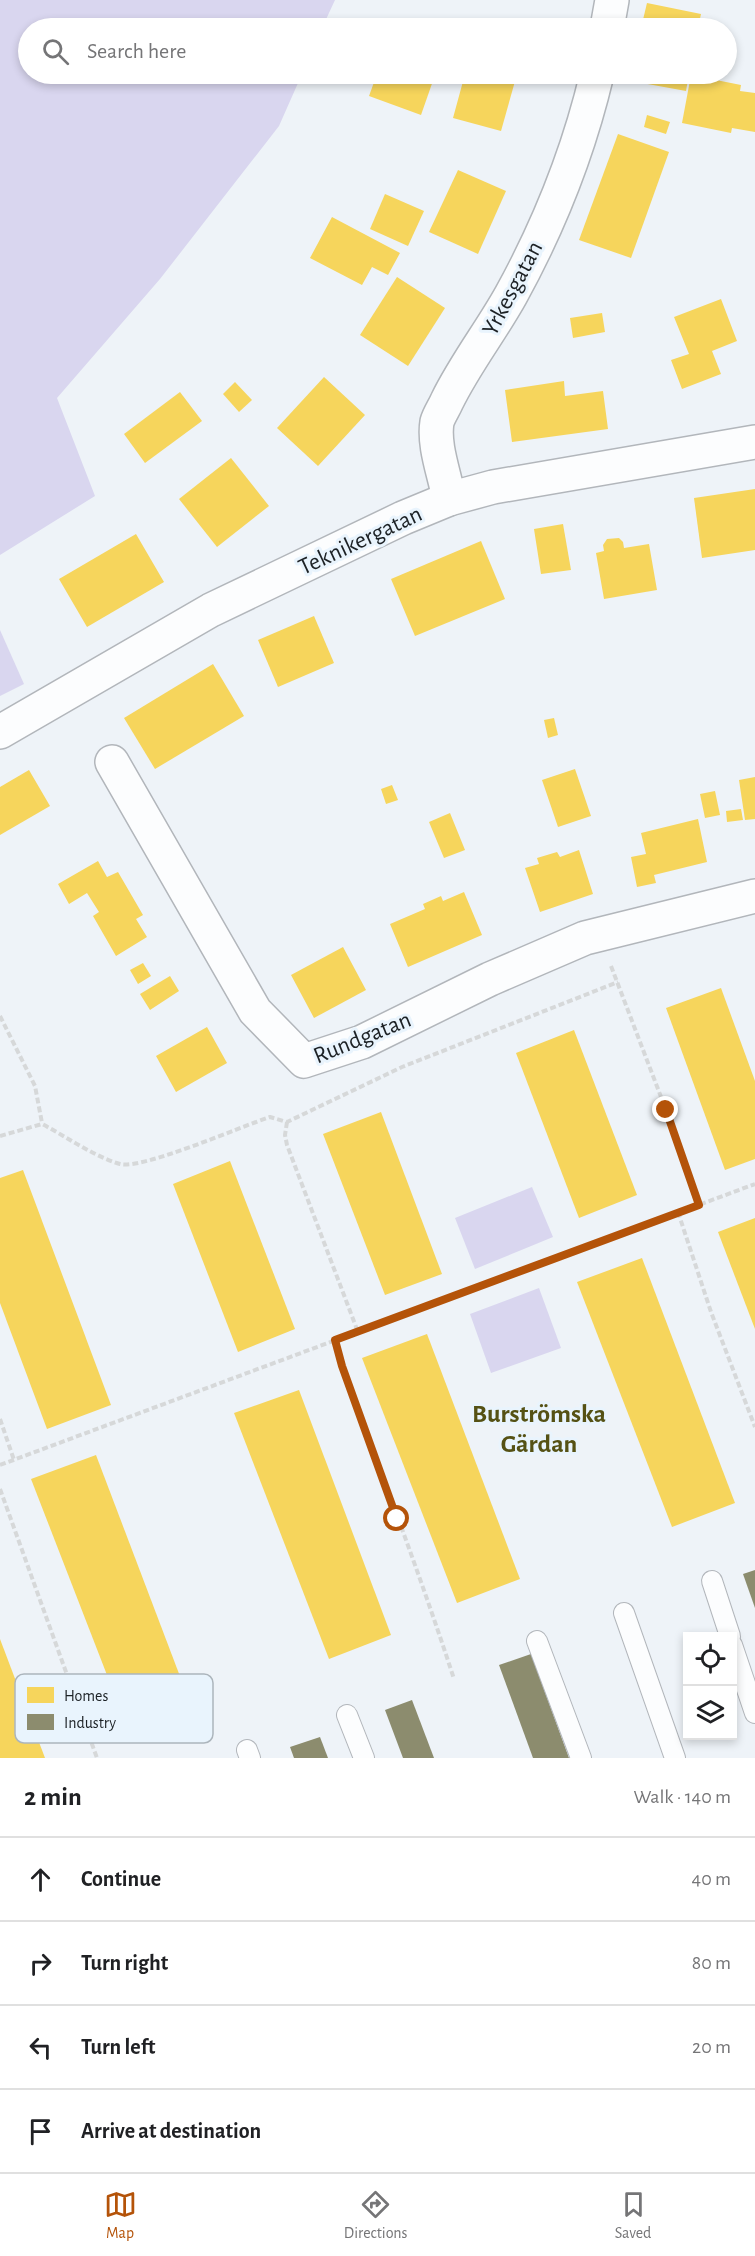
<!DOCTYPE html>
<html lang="en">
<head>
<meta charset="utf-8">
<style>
  body { margin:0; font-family:"Alegreya Sans",sans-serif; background:#f2f2f2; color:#202124 }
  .controls { position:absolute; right:18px; bottom:18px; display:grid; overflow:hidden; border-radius:0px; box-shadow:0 3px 9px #0003 }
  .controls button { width:54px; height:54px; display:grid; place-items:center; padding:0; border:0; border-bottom:2px solid #e0e0e0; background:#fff; color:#202124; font:30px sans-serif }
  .stop { position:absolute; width:18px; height:18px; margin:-14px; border:4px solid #b45309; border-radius:50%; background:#fff }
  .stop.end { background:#b45309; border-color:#fff; box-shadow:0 2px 6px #0008 }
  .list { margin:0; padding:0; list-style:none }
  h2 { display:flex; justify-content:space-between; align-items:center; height:78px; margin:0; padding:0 24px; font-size:26px }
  h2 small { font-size:20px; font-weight:400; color:#757577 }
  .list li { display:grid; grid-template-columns:39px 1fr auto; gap:18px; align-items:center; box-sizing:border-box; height:84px; padding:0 24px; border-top:2px solid #e0e0e0 }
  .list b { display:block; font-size:22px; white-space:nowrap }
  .list em { font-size:20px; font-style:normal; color:#757577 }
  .icon { flex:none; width:33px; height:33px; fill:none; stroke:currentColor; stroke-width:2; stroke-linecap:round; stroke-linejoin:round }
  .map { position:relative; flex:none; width:755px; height:1758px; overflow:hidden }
  .search { position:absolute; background:#fff; box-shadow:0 3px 9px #0003; left:18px; right:18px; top:18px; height:66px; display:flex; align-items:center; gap:15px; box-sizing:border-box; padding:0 21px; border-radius:33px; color:#757577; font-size:22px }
  .sheet { height:414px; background:#fff }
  nav { display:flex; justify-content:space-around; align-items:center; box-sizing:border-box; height:84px; border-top:2px solid #e0e0e0; background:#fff; font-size:16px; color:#757577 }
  nav a { display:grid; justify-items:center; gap:3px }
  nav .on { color:#b45309 }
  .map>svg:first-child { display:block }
  .green { fill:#d9d6ef }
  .homes { fill:#f6d55c }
  .industry { fill:#8c8c6e }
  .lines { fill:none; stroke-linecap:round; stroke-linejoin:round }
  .service-casing { stroke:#b2b6bb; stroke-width:22 }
  .minor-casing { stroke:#b2b6bb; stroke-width:36 }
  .path { stroke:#d6d8d9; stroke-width:4; stroke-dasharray:6 3; stroke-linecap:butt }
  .service { stroke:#fcfdfe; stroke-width:20 }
  .minor { stroke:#fcfdfe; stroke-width:33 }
  .route { stroke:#b45309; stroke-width:8 }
  .labels { text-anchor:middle; stroke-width:6; stroke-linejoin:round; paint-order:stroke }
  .street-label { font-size:24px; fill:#1c2125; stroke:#e9f4fd }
  .neighbourhood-label { font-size:26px; font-weight:bold; fill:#555114; stroke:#e9f4fd }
  .key { fill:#e9f4fd; stroke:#acb5bc; stroke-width:1.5 }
  .key-label { font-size:16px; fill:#1c2125 }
</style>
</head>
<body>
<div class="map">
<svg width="755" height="1758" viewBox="0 0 755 1758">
  <rect width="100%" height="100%" fill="#eef3f8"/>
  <g class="green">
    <path d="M 0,0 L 335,0 L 322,28 L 28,28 L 28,74 L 302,74 L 279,126 L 160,279 L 57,398 L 95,496 L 0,555 Z"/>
    <path d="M 0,630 L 24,684 L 0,696 Z"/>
    <path d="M 532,1187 L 553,1237 L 475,1269 L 455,1218 Z"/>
    <path d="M 539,1288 L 561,1348 L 491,1373 L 470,1314 Z"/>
  </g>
  <g class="homes">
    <path d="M 647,3 L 701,14 L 698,28 L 641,28 Z"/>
    <path d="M 377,74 L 430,74 L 435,75 L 421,115 L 369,96 Z"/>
    <path d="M 465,74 L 517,74 L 501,131 L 453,118 Z"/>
    <path d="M 633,74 L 689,74 L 686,91 L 631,81 Z"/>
    <path d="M 691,75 L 741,85 L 740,91 L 755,93 L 755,132 L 732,128 L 731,133 L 682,123 Z"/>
    <path d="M 647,115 L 670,122 L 666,134 L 644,127 Z"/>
    <path d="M 618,134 L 669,152 L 631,258 L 579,240 Z"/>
    <path d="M 458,170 L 506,191 L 478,254 L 429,232 Z"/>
    <path d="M 385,194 L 424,211 L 408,246 L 370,229 Z"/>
    <path d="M 332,217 L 400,253 L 388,275 L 372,267 L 362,285 L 310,258 Z"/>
    <path d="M 397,277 L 445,308 L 408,366 L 360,335 Z"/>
    <path d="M 721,299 L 737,341 L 712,351 L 721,374 L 682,389 L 671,360 L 689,354 L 674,317 Z"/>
    <path d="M 602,313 L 605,332 L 573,338 L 570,318 Z"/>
    <path d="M 324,377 L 365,415 L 318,466 L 277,428 Z"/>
    <path d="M 564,381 L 565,396 L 603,391 L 608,429 L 512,442 L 505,390 Z"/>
    <path d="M 235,382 L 252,400 L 239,412 L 223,394 Z"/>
    <path d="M 180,392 L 202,421 L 145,463 L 124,434 Z"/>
    <path d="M 231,458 L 269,506 L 217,547 L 179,499 Z"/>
    <path d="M 755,489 L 755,550 L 702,558 L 694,498 Z"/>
    <path d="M 563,524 L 571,570 L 541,574 L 534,529 Z"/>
    <path d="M 136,534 L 164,582 L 87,627 L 59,579 Z"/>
    <path d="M 619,538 L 623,542 L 624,548 L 649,544 L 657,590 L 604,599 L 596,553 L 604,551 L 603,545 L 607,539 Z"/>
    <path d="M 481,541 L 505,599 L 415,636 L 391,579 Z"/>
    <path d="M 314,616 L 334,663 L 278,687 L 258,640 Z"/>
    <path d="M 213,664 L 244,716 L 155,769 L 124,718 Z"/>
    <path d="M 554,718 L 558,735 L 548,738 L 544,720 Z"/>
    <path d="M 575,769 L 591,816 L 558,827 L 542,780 Z"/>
    <path d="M 29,770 L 50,806 L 0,835 L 0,787 Z"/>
    <path d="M 755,777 L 755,819 L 745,820 L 739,780 Z"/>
    <path d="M 392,785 L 398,800 L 386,804 L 381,789 Z"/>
    <path d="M 715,791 L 720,815 L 705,818 L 700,794 Z"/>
    <path d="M 741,809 L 743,820 L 727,822 L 726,811 Z"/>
    <path d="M 450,813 L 465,850 L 444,858 L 429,822 Z"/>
    <path d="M 698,819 L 707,862 L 654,875 L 656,883 L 637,887 L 631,857 L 646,854 L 641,833 Z"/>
    <path d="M 579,850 L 593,894 L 540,912 L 525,868 L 539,864 L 537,858 L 557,852 L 560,857 Z"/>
    <path d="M 98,861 L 107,877 L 118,872 L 143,915 L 136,919 L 147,937 L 116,956 L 93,916 L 99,912 L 87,893 L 69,904 L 58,884 Z"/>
    <path d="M 464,892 L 482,935 L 408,967 L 390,924 L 425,909 L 423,904 L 441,896 L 443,901 Z"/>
    <path d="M 343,947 L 366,990 L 314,1018 L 291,975 Z"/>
    <path d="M 143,963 L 151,976 L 138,984 L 130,970 Z"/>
    <path d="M 170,976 L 179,991 L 150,1010 L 140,994 Z"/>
    <path d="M 721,988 L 755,1081 L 755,1159 L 725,1170 L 666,1008 Z"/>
    <path d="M 207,1027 L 227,1063 L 176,1092 L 156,1056 Z"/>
    <path d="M 574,1030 L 637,1195 L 579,1218 L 516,1053 Z"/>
    <path d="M 381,1112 L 442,1274 L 385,1295 L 323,1134 Z"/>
    <path d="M 230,1161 L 295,1329 L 238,1352 L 173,1184 Z"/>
    <path d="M 23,1170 L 111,1405 L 47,1429 L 0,1303 L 0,1178 Z"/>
    <path d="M 755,1218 L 755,1329 L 718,1232 Z"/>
    <path d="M 642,1258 L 735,1503 L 672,1527 L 577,1282 Z"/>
    <path d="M 427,1334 L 520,1579 L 457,1603 L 362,1358 Z"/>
    <path d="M 299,1390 L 391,1635 L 329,1659 L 234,1413 Z"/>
    <path d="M 96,1455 L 189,1700 L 126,1724 L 31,1479 Z"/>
    <path d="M 0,1639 L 45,1758 L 0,1758 Z"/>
  </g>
  <g class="industry">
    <path d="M 755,1570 L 755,1608 L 743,1574 Z"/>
    <path d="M 531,1654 L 569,1758 L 533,1758 L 499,1665 Z"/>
    <path d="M 412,1700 L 434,1758 L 403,1758 L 385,1710 Z"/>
    <path d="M 320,1737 L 328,1758 L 294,1758 L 290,1747 Z"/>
  </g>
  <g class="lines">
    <g class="service-casing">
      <g id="service">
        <path d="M 712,1581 L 730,1636"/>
        <path d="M 624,1613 L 675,1758"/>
        <path d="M 537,1641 L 581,1758"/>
        <path d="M 732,1645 L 755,1713"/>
        <path d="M 347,1715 L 364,1758"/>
        <path d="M 247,1750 L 250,1758"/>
      </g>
    </g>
    <g class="minor-casing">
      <g id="minor">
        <path d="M 607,28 L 612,0"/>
        <path d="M 449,499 C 445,475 433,446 437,422 C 439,415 444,408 447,401 C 465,364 491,331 511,295 C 549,226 579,150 597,74"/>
        <path d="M 0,732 L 211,610 L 403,518 L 449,499 L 493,487 L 755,442"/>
        <path d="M 112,762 L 255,1011 L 304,1061 L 362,1042 L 490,979 L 585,938 L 755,896"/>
      </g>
    </g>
    <g class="path">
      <path d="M 611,966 L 666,1110 L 699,1205"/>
      <path d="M 0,1016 L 35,1086 L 42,1123"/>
      <path d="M 287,1122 L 285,1135 L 287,1145 L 358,1332"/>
      <path d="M 0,1136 L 42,1124 C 67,1137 93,1156 120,1164 C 142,1170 242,1126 270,1117 L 287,1122 L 402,1067 L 618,982"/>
      <path d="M 678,1212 L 711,1312 L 755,1427"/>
      <path d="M 335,1340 L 342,1366 C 380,1470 420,1574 454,1679"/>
      <path d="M 0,1419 L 14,1460"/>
      <path d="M 0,1465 L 755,1184"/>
      <path d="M 0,1489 L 97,1758"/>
    </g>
    <use href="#service" class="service"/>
    <use href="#minor" class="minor"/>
  </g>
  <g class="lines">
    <path class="route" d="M 397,1519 L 342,1366 L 335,1340 L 699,1205 L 666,1110"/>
  </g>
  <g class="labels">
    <g class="street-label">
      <text transform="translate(512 288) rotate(-62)" y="8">Yrkesgatan</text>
      <text transform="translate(360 540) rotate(-25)" y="8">Teknikergatan</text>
      <text transform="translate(362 1037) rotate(-22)" y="8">Rundgatan</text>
    </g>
    <g class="neighbourhood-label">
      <text x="539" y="1422">Burströmska<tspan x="539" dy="30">Gärdan</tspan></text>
    </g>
  </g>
  <rect x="15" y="1674" width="198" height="69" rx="9" class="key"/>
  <rect x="27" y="1687" width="27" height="16" fill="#f6d55c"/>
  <rect x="27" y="1714" width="27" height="16" fill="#8c8c6e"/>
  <g class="key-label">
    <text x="64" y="1701">Homes</text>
    <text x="64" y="1728">Industry</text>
  </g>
</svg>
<div class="controls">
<button><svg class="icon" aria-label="locate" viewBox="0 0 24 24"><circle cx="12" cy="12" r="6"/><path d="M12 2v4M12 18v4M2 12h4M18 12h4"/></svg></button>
<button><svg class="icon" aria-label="layers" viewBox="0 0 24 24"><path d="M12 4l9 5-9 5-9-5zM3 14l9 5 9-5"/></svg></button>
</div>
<div class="stop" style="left:397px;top:1519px"></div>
<div class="stop end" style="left:666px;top:1110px"></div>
<div class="search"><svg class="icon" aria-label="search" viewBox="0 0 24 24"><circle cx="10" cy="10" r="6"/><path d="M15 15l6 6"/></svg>Search here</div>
</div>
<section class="sheet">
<h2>2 min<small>Walk · 140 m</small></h2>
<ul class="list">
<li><svg class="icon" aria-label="ahead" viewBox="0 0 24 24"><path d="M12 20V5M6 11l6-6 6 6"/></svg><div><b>Continue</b></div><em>40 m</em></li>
<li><svg class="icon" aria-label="right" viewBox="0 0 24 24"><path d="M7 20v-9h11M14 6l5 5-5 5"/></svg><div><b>Turn right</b></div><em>80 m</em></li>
<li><svg class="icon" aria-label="left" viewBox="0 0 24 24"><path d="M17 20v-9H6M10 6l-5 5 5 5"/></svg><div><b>Turn left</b></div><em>20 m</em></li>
<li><svg class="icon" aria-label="arrive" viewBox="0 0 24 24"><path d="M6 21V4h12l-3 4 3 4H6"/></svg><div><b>Arrive at destination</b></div></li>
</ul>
</section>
<nav>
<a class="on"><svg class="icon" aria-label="map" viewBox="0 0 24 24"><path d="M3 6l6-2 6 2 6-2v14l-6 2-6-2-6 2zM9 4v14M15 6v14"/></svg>Map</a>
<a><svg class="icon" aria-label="directions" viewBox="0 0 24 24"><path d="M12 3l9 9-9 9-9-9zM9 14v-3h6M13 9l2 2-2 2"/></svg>Directions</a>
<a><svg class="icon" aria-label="saved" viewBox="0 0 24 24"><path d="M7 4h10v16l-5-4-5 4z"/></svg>Saved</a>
</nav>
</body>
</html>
